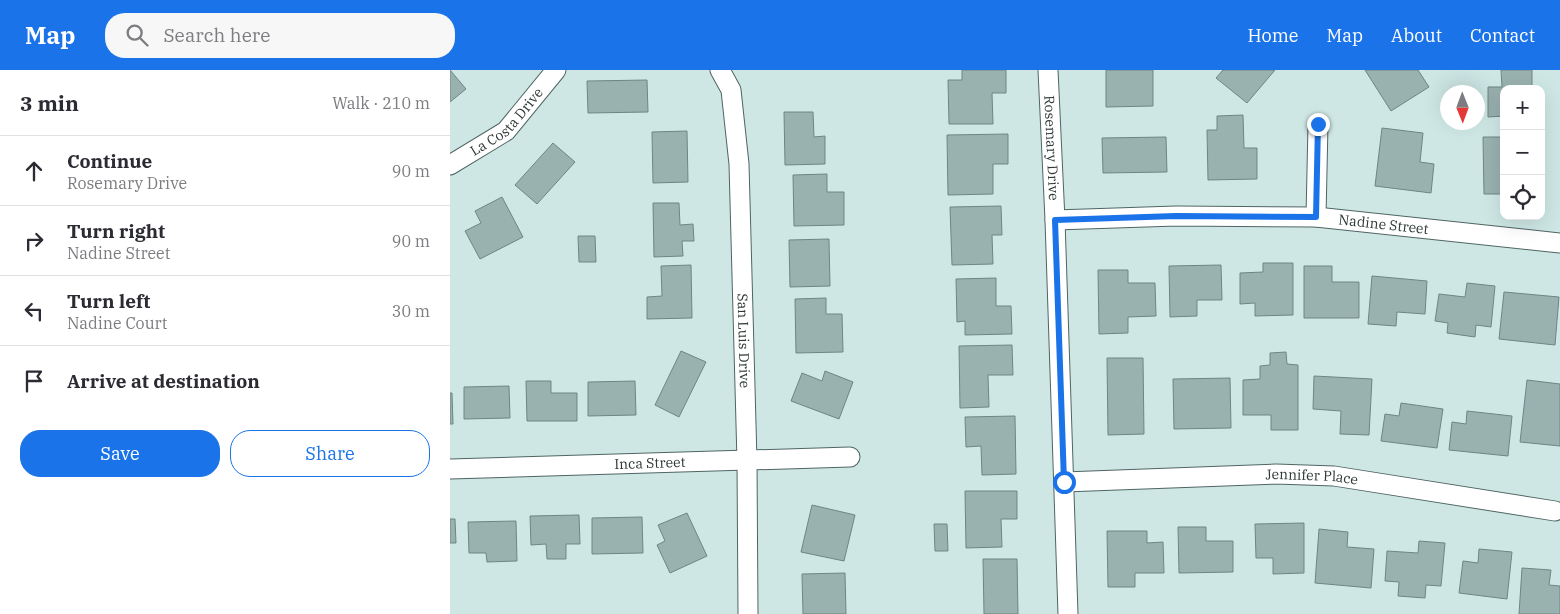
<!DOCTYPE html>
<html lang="en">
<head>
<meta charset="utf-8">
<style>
  body { margin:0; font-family:"IBM Plex Serif",serif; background:#f7f7f7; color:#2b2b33 }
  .controls { position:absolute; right:15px; top:15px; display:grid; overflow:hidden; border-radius:10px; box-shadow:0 5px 20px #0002 }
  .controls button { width:45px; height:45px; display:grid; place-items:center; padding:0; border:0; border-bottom:1px solid #e1e1e2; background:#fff; color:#2b2b33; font:25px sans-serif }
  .compass { position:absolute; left:990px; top:15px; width:45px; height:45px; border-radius:50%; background:#fff; box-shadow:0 5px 20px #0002; rotate:179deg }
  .stop { position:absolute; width:15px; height:15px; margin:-11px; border:4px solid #1a73e8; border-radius:50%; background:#fff }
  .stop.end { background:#1a73e8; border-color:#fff; box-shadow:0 1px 5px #0008 }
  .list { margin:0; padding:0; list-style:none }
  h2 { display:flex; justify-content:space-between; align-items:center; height:65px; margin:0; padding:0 20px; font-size:21px }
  h2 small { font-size:16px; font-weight:400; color:#7c7c81 }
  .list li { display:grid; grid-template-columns:32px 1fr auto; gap:15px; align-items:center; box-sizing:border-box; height:70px; padding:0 20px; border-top:1px solid #e1e1e2 }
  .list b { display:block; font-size:19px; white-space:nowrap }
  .list p { margin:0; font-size:16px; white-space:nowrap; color:#7c7c81 }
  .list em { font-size:16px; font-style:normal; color:#7c7c81 }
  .actions { display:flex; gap:10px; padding:15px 20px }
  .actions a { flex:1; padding:11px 0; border:1px solid #1a73e8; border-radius:20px; text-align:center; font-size:18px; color:#1a73e8 }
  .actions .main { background:#1a73e8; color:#fff }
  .icon { flex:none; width:28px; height:28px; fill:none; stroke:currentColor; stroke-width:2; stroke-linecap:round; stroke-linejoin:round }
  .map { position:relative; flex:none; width:1110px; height:544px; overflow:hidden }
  header { display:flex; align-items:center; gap:30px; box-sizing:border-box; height:70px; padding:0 25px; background:#1a73e8; color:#fff }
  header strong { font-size:24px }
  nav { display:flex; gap:28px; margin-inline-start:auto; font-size:18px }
  .search { width:350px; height:45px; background:#f7f7f7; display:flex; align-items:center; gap:12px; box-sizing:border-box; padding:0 18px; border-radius:20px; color:#7c7c81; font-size:19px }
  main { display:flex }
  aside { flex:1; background:#fff }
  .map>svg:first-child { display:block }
  .building { fill:#99b1af; stroke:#6e8583 }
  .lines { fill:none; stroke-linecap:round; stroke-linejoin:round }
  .minor-casing { stroke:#4f6563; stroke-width:21 }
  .minor { stroke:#fff; stroke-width:19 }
  .route { stroke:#1a73e8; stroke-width:6 }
  .labels { text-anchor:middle; stroke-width:5; stroke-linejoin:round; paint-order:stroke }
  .street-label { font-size:14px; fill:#2e3837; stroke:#dbf4f2 }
</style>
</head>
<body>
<header>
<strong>Map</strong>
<div class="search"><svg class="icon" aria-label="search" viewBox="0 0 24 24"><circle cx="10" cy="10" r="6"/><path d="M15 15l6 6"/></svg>Search here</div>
<nav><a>Home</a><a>Map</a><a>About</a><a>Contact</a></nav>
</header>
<main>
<aside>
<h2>3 min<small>Walk · 210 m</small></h2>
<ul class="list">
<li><svg class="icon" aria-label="ahead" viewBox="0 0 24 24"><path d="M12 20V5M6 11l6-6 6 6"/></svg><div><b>Continue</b><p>Rosemary Drive</p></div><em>90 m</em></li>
<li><svg class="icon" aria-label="right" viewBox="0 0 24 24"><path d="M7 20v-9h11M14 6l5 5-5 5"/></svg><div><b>Turn right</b><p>Nadine Street</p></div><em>90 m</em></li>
<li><svg class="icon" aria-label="left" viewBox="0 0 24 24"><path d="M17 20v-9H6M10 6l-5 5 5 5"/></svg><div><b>Turn left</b><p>Nadine Court</p></div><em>30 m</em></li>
<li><svg class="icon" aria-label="arrive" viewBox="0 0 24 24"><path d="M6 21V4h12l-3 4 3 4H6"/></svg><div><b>Arrive at destination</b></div></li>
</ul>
<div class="actions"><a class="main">Save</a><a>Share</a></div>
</aside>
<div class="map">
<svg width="1110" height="544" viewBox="0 0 1110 544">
  <rect width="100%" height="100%" fill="#cee7e5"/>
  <g class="building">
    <path d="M 0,0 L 16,19 L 0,32 Z"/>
    <path d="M 512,0 L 556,0 L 556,23 L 542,23 L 543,54 L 499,54 L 498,10 L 512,10 Z"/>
    <path d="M 656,0 L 703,0 L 703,36 L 656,37 Z"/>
    <path d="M 773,0 L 825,0 L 797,33 L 766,8 Z"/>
    <path d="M 915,0 L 968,0 L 979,17 L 941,41 Z"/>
    <path d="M 1051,0 L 1082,0 L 1082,19 L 1054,19 L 1054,46 L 1038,47 L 1038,17 L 1052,17 Z"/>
    <path d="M 197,10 L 198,42 L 138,43 L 137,11 Z"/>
    <path d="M 334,42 L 363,42 L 364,67 L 375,66 L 375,94 L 335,95 Z"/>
    <path d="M 793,45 L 794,78 L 807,78 L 807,109 L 758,110 L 757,60 L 767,60 L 767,46 Z"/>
    <path d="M 932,58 L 973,63 L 970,92 L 984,94 L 981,123 L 925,116 Z"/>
    <path d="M 237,61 L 238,112 L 203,113 L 202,62 Z"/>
    <path d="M 558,64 L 558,94 L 543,94 L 543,124 L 498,125 L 497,65 Z"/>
    <path d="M 716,67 L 717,102 L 653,103 L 652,68 Z"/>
    <path d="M 1033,67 L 1054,67 L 1054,124 L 1034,124 Z"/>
    <path d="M 103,73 L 125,92 L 87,134 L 65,115 Z"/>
    <path d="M 377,104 L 377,122 L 394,122 L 394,155 L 344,156 L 343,105 Z"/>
    <path d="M 52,127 L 73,167 L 30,189 L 15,161 L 31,153 L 25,141 Z"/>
    <path d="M 203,133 L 229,133 L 230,155 L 243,154 L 244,171 L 232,171 L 233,186 L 204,187 Z"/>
    <path d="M 551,136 L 552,165 L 542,165 L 543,194 L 502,195 L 500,137 Z"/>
    <path d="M 128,166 L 145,166 L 146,192 L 129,192 Z"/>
    <path d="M 379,169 L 380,216 L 340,217 L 339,170 Z"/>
    <path d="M 813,193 L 843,193 L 843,245 L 805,246 L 805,233 L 790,234 L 790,203 L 813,202 Z"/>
    <path d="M 241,195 L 242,248 L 197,249 L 197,227 L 212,226 L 211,196 Z"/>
    <path d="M 771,195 L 772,230 L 747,230 L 747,246 L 720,247 L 719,196 Z"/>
    <path d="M 854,196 L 882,196 L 882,212 L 909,212 L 909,248 L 854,248 Z"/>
    <path d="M 648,200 L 678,200 L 678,213 L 705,213 L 706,246 L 678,247 L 678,263 L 649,264 Z"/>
    <path d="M 922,206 L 977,211 L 975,244 L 947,242 L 946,256 L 918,254 Z"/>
    <path d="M 546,208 L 546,236 L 561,236 L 562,264 L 515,265 L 515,251 L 507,252 L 506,209 Z"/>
    <path d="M 1017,213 L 1045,216 L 1041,257 L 1026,255 L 1025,267 L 997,263 L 998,253 L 985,251 L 989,224 L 1015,227 Z"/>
    <path d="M 1054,222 L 1109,227 L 1105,275 L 1049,269 Z"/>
    <path d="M 376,228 L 376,244 L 392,244 L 393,282 L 346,283 L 345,229 Z"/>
    <path d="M 562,275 L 563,305 L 538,305 L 539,337 L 510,338 L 509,276 Z"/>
    <path d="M 231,281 L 256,292 L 229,347 L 205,335 Z"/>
    <path d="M 836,282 L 837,294 L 848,295 L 848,360 L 821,360 L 821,345 L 793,345 L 793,310 L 810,309 L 810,296 L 820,295 L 820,283 Z"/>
    <path d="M 657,288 L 693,288 L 694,364 L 658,365 Z"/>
    <path d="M 375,301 L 403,312 L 389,349 L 341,331 L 352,303 L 372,311 Z"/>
    <path d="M 864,306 L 922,309 L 919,365 L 890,364 L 891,341 L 863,339 Z"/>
    <path d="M 780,308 L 781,358 L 724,359 L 723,309 Z"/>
    <path d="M 1077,310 L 1110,314 L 1110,376 L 1070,372 Z"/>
    <path d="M 76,311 L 101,311 L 101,323 L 127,323 L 127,351 L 77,351 Z"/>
    <path d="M 185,311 L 186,345 L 138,346 L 138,312 Z"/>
    <path d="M 59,316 L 60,348 L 14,349 L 14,317 Z"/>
    <path d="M 0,323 L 2,323 L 3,354 L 0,354 Z"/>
    <path d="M 951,333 L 993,339 L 987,378 L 931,371 L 935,344 L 949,346 Z"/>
    <path d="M 1017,341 L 1062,346 L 1058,386 L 999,380 L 1002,352 L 1016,354 Z"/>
    <path d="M 565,346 L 566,404 L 532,405 L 531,376 L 516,377 L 515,347 Z"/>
    <path d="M 515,421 L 567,421 L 567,449 L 551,449 L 552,477 L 516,478 Z"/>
    <path d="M 362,435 L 405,445 L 394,491 L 351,482 Z"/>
    <path d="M 237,443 L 257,486 L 220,503 L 207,475 L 215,471 L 208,455 Z"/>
    <path d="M 129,445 L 130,474 L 116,474 L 116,489 L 97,489 L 96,474 L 81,475 L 80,446 Z"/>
    <path d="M 192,447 L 193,483 L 142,484 L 142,448 Z"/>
    <path d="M 0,449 L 5,449 L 6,473 L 0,473 Z"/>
    <path d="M 66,451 L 67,491 L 37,492 L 36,483 L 19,483 L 18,452 Z"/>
    <path d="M 854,453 L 854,503 L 823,504 L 823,488 L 806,488 L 805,454 Z"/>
    <path d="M 484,454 L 497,454 L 498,481 L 485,481 Z"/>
    <path d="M 728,457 L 756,457 L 756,471 L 783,471 L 783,502 L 729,503 Z"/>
    <path d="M 869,459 L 898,462 L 897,477 L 924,479 L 921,518 L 865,513 Z"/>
    <path d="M 657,461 L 697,461 L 697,473 L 713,472 L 714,503 L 685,503 L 685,517 L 658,517 Z"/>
    <path d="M 969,471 L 995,473 L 991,516 L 976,515 L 975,528 L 948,526 L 949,512 L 935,511 L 937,481 L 968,483 Z"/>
    <path d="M 1029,479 L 1062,482 L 1057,529 L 1009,523 L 1013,491 L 1028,493 Z"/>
    <path d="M 533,489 L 567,489 L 568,544 L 534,544 Z"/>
    <path d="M 1072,498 L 1101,500 L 1099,515 L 1110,516 L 1110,544 L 1069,544 Z"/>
    <path d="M 395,503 L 396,544 L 353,544 L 352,504 Z"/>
  </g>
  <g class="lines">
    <g class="minor-casing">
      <g id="minor">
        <path id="s1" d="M 270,0 L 281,20 L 289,94 L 297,391 L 298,544"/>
        <path id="s2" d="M 598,0 L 605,150 L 618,544"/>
        <path id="s3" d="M 0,95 L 56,61 L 106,0"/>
        <path d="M 866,147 L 868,54"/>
        <path id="s4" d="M 605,150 L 726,146 L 866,147 L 1110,173"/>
        <path id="s5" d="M 0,399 L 400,387"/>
        <path id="s6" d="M 614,412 L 826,404 L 884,406 L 1105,441"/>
      </g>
    </g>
    <use href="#minor" class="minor"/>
  </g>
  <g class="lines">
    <path class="route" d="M 614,412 L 605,150 L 726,146 L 866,147 L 868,54"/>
  </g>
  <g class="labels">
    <g class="street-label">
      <text dy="5" stroke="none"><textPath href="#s3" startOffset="72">La Costa Drive</textPath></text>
      <text dy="5" stroke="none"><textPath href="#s2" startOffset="78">Rosemary Drive</textPath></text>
      <text dy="5" stroke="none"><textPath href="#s4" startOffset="329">Nadine Street</textPath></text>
      <text dy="5" stroke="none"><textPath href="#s1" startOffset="274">San Luis Drive</textPath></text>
      <text dy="5" stroke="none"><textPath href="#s5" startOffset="200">Inca Street</textPath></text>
      <text dy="5" stroke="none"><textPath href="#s6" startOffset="248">Jennifer Place</textPath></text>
    </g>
  </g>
</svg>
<div class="controls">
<button>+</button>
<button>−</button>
<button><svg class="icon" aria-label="locate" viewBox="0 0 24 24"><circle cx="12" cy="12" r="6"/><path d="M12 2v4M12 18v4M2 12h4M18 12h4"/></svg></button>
</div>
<svg class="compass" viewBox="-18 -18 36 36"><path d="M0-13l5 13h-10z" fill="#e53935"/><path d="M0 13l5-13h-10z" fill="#7c7c81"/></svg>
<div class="stop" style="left:614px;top:412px"></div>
<div class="stop end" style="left:868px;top:54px"></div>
</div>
</main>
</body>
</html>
